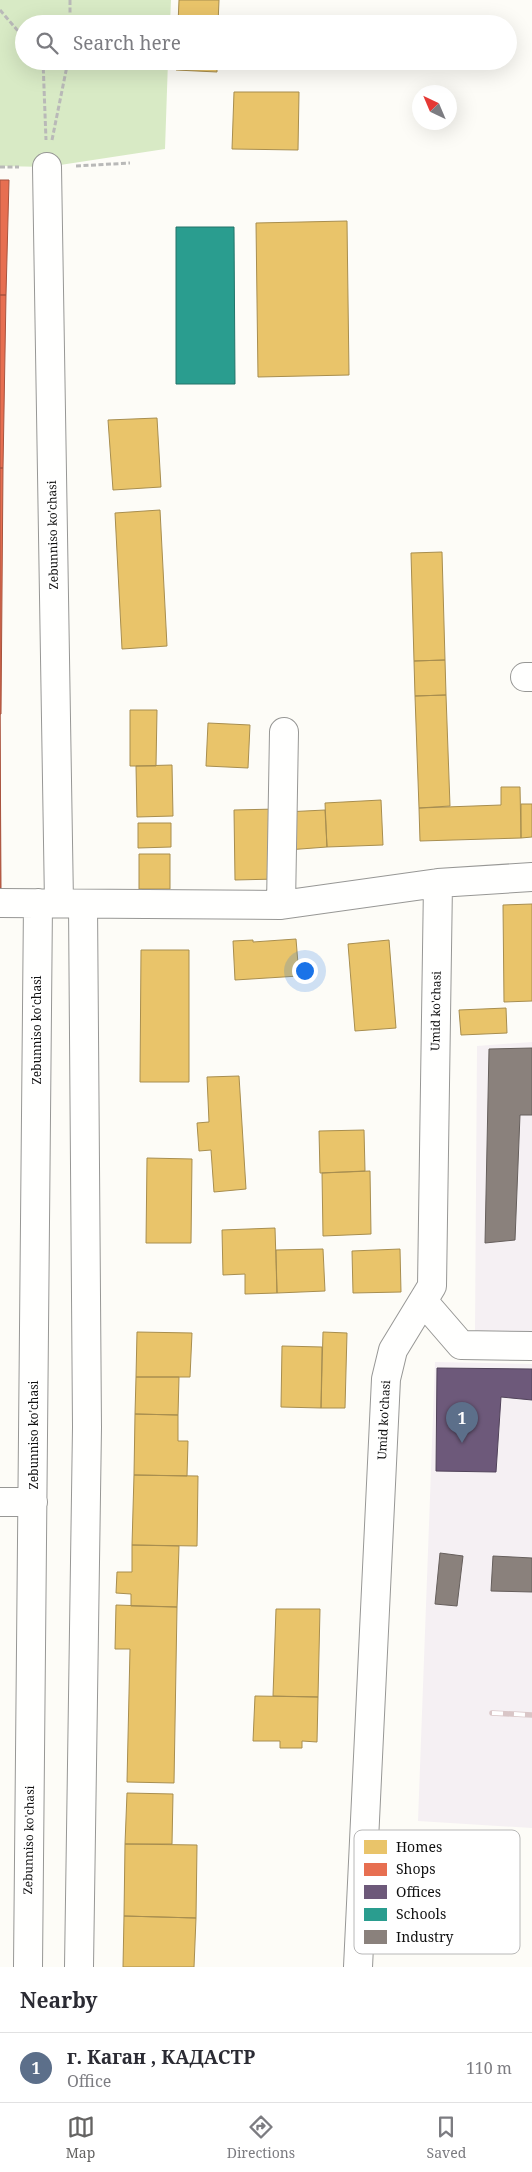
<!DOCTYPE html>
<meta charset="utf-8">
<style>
body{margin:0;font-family:"Noto Serif",serif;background:#f7f7f7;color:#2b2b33}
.compass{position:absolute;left:412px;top:85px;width:45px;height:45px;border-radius:50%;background:#fff;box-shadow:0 5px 20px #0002;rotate:316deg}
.you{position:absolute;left:304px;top:970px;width:18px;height:18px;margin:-12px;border:4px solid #fff;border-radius:50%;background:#1a73e8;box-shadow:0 0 0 8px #1a73e833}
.badge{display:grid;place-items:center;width:32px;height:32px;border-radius:50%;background:#646362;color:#fff;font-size:16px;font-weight:700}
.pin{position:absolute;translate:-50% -41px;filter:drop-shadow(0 1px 2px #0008)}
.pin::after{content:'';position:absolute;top:26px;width:18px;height:15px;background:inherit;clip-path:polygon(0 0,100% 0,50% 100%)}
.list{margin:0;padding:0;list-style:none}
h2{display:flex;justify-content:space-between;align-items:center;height:65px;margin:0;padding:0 20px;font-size:21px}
h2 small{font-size:16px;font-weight:400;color:#7c7c81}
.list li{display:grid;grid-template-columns:32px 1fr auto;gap:15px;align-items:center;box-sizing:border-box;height:70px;padding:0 20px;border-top:1px solid #e1e1e2}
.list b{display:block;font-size:19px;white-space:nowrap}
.list p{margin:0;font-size:16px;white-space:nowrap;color:#7c7c81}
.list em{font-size:16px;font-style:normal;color:#7c7c81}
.icon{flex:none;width:28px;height:28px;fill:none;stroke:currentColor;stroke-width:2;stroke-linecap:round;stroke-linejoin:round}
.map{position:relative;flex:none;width:532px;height:1967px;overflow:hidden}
.search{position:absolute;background:#fff;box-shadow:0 5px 20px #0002;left:15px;right:15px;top:15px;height:55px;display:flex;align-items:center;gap:12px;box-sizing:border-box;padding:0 18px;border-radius:28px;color:#7c7c81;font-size:19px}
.sheet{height:135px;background:#fff}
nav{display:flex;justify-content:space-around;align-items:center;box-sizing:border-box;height:70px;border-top:1px solid #e1e1e2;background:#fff;font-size:14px;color:#7c7c81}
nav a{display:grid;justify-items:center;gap:2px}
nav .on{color:#646362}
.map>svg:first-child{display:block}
.industrial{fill:#f5f0f3}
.forest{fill:#d8eac5}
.homes{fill:#e9c46a;stroke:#a88e4f}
.shops{fill:#e76f51;stroke:#a7533e}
.offices{fill:#6d597a;stroke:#51435a}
.schools{fill:#2a9d8f;stroke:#227369}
.industry{fill:#8a817c;stroke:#665f5c}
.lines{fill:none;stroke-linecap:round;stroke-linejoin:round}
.minor-casing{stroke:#979795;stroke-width:30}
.path{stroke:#b9b9b8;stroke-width:3;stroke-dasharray:5 2.5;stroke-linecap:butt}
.minor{stroke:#fffffe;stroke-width:28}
.rail-casing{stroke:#d9c6c7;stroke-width:5.5}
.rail{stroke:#fff;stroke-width:4;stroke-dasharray:11;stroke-linecap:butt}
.labels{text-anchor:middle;stroke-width:5;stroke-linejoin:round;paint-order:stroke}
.street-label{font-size:12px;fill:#111;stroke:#fff}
.key{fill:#fff;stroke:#b8b8b8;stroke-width:1}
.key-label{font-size:14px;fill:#111}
</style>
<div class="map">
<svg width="532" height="1967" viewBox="0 0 532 1967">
<rect width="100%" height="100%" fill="#fdfcf7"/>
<path class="industrial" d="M532,1042v290l-57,-1 2,-285z
M435,1362l97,2v464l-114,-7z"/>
<path class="forest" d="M0,0h171l-1,24h-146v37h144l-3,88 -118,18 -47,-1z"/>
<path class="homes" d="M179,0h40l-1,24h-40z
M176,61h41v11l-41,-2z
M234,92h65l-1,58 -66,-1z
M347,221l2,154 -91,2 -2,-154z
M157,418l4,69 -48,3 -5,-70z
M160,510l7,136 -45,3 -7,-136z
M442,552l3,108 -31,1 -3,-108z
M445,660l1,35 -31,1 -1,-35z
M446,695l4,111 -31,2 -4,-112z
M130,710h27l-1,56h-26z
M208,723l42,2 -2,43 -42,-2z
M172,765l1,51 -36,1 -1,-51z
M501,787h19l1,51 -101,3 -1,-33 82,-3z
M381,800l2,45 -56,2 -2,-44z
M521,804h11v33l-11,1z
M277,809v70l-42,1 -1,-70z
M325,810l2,37 -40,3 -2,-38z
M138,823h33v24l-33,1z
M139,854h31v35h-31z
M532,904v97l-28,1 -1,-97z
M296,939l3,37 -64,4 -2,-39 20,-1v2z
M389,940l7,88 -41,3 -7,-87z
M141,950h48v132h-49z
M506,1008l1,25 -46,2 -2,-25z
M239,1076l7,113 -32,3 -3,-42 -12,1 -2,-28 12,-1 -2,-45z
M364,1130l1,41 -45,2 -1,-42z
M147,1158l45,1 -1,84h-45z
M370,1171l1,63 -48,2 -1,-63z
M275,1228l2,65 -32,1v-20l-22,1 -1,-45z
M323,1249l2,42 -48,2 -1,-43z
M400,1249l1,43 -48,1 -1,-42z
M137,1332l55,1 -2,44h-54z
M323,1332l24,1 -2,75h-24z
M282,1346l40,1 -1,61 -40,-1z
M136,1377h43l-1,38 -43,-1z
M135,1414l43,1v26h10l-1,35 -53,-1z
M134,1475l64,1 -1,70 -65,-1z
M132,1545l47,1 -2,61 -46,-1v-12l-15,-1 1,-21h15z
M116,1605l61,2 -3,176 -47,-1 3,-133h-15z
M276,1609h44l-2,88 -45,-1z
M255,1696l63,1 -1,45 -15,-1v7h-22v-7h-27z
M127,1793l46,1 -1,50h-47z
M125,1844l72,1 -1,73 -72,-2z
M124,1916l72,2 -2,49h-71z"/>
<path class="shops" d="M0,180h9l-3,115h-6z
M0,295h6l-3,173h-3z
M0,468h3l-2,246h-1z
M0,714l1,174h-1z"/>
<path class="offices" d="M437,1368l95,1v31l-31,-3 -5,75 -60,-1z"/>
<path class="schools" d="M176,227h58l1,157h-59z"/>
<path class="industry" d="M532,1048v67h-12l-5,125 -30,3 4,-194z
M440,1553l23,3 -6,50 -22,-2z
M493,1556l39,2v34l-41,-1z"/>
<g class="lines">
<defs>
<path id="minor" d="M47,167l12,736
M525,677h7
M0,903l281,2 157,-22 94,-6
M281,905l3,-173
M423,1301l38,44 71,1
M0,1502h33
M28,1967l10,-1064
M79,1967l8,-540 -4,-523
M358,1967l28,-588 7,-29 39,-64 6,-403"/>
</defs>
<use href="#minor" class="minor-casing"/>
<path class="path" d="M70,0v24
M0,10l24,28
M43,61l3,79
M52,140l16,-79
M76,166l54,-3
M0,167h19"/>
<use href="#minor" class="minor"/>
<defs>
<path id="rail" d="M492,1713l40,2"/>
</defs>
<use href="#rail" class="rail-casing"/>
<use href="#rail" class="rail"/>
</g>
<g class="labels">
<g class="street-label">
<text transform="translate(53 535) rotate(-91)" y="4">Zebunniso ko'chasi</text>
<text transform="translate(436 1011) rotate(-89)" y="4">Umid ko'chasi</text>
<text transform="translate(37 1030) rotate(-90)" y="4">Zebunniso ko'chasi</text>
<text transform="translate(384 1420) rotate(-87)" y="4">Umid ko'chasi</text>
<text transform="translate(34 1435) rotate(-90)" y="4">Zebunniso ko'chasi</text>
<text transform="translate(29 1840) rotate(-89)" y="4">Zebunniso ko'chasi</text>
</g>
</g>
<rect x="354" y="1830" width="166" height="124" rx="8" class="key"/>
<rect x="364" y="1840" width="23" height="14" fill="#e9c46a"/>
<rect x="364" y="1863" width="23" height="13" fill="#e76f51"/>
<rect x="364" y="1885" width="23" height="14" fill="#6d597a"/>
<rect x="364" y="1908" width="23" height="13" fill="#2a9d8f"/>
<rect x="364" y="1930" width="23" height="14" fill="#8a817c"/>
<g class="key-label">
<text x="396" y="1852">Homes</text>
<text x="396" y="1874">Shops</text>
<text x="396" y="1897">Offices</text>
<text x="396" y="1919">Schools</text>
<text x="396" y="1942">Industry</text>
</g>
</svg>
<svg class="compass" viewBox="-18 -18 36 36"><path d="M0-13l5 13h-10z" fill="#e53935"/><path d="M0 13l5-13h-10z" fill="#7c7c81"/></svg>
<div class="you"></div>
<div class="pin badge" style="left:462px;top:1443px;background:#5c6f8a">1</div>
<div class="search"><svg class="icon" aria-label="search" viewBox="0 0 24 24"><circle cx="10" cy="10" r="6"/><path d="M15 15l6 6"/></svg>Search here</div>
</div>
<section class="sheet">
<h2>Nearby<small></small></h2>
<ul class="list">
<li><span class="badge" style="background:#5c6f8a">1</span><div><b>г. Каган , КАДАСТР</b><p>Office</p></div><em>110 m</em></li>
</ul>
</section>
<nav>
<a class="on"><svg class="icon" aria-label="map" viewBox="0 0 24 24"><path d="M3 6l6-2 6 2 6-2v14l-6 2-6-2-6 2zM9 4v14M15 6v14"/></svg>Map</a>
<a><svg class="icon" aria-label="directions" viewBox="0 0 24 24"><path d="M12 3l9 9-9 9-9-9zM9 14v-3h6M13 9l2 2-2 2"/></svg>Directions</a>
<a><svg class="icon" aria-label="saved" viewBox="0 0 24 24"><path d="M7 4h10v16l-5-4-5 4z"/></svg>Saved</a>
</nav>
